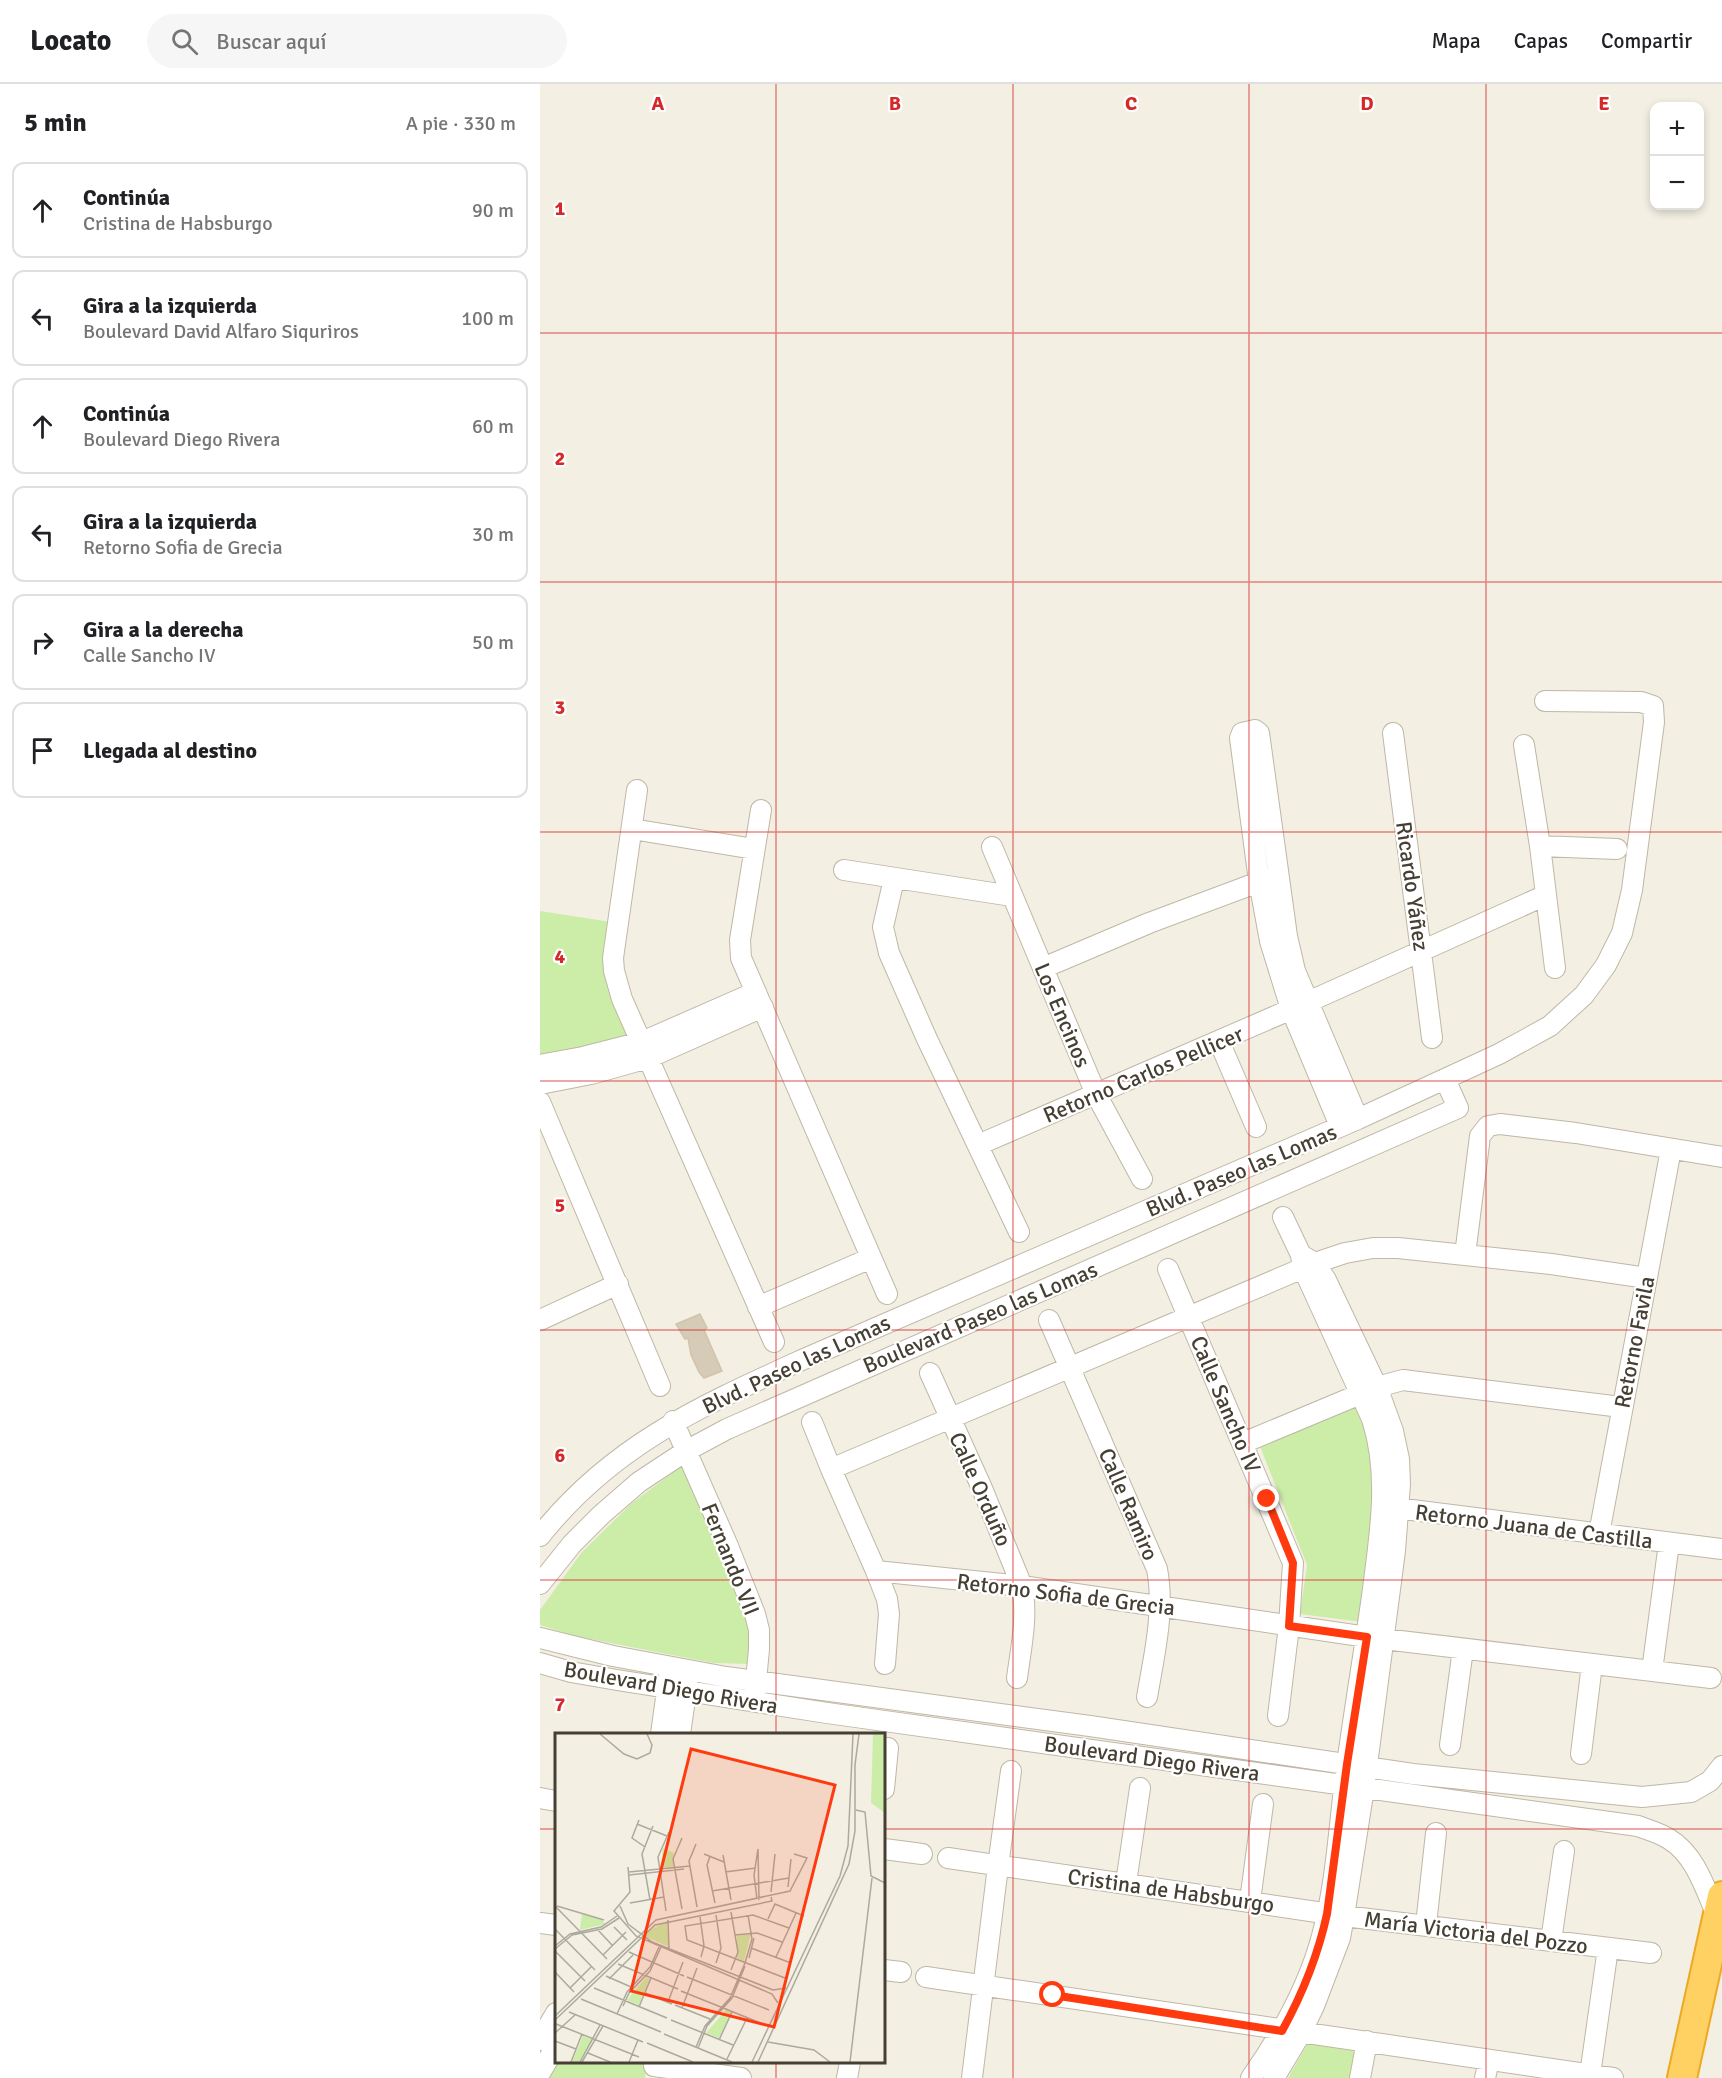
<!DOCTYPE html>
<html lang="es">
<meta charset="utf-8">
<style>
body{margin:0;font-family:Signika,sans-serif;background:#f6f6f6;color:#202124}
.controls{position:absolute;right:18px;top:18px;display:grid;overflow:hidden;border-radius:12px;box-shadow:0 3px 9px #0003}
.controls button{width:54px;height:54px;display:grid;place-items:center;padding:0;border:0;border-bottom:2px solid #e0e0e0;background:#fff;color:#202124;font:30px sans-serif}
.stop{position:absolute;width:18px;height:18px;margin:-14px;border:4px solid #ff3a0e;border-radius:50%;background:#fff}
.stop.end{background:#ff3a0e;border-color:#fff;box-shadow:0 2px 6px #0008}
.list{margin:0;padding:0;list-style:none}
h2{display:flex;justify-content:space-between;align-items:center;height:78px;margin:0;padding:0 24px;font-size:26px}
h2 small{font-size:20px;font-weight:400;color:#757577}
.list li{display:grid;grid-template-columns:39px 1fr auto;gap:18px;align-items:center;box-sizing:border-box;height:96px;margin:0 12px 12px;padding:0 12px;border:2px solid #e0e0e0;border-radius:12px}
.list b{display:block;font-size:22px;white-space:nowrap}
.list p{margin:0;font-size:20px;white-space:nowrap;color:#757577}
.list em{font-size:20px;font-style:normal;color:#757577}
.icon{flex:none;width:33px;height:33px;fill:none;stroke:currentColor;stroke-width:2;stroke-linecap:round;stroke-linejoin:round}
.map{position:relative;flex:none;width:1182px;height:1994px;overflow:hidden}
header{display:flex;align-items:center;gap:36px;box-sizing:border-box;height:84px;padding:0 30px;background:#fff;border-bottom:2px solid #e0e0e0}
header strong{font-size:28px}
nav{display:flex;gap:33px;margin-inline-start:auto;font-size:21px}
.search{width:420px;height:54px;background:#f6f6f6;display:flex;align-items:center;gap:15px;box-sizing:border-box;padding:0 21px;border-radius:33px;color:#757577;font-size:22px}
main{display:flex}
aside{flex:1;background:#fff}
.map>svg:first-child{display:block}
.green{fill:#cbeda7}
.building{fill:#d6cbb7;stroke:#d2c3aa;stroke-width:1.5}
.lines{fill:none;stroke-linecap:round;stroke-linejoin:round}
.minor-casing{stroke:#c0b7a5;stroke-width:22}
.highway-casing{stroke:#eda923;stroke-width:32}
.minor{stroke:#fff;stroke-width:20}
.highway{stroke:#ffd062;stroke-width:28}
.route{stroke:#ff3a0e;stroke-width:8}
.grid{fill:none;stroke:#d62828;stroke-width:1.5;stroke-opacity:0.55}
.labels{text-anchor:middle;stroke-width:4.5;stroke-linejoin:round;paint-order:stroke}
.street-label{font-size:22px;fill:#463f33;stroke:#fff}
.inset-road{fill:none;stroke:#aea99d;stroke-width:1.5}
.view{fill:#ff3a0e;fill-opacity:0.15;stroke:#ff3a0e;stroke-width:3}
.inset-edge{fill:none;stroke:#463f33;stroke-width:3}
.grid-label{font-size:20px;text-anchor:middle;font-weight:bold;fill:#d62828;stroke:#fff;stroke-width:4.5;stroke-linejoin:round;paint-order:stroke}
</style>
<header>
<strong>Locato</strong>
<div class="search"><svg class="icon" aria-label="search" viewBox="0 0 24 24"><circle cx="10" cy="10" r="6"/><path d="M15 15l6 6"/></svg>Buscar aquí</div>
<nav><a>Mapa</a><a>Capas</a><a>Compartir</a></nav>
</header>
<main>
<aside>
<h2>5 min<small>A pie · 330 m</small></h2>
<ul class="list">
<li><svg class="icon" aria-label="ahead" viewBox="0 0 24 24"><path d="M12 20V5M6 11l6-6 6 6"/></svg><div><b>Continúa</b><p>Cristina de Habsburgo</p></div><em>90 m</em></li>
<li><svg class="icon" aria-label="left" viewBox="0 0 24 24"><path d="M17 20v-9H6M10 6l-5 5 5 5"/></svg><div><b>Gira a la izquierda</b><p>Boulevard David Alfaro Siquriros</p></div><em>100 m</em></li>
<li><svg class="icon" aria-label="ahead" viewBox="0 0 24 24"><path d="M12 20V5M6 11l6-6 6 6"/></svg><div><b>Continúa</b><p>Boulevard Diego Rivera</p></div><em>60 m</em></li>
<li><svg class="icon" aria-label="left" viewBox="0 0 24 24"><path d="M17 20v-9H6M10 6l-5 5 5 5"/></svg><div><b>Gira a la izquierda</b><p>Retorno Sofia de Grecia</p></div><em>30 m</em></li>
<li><svg class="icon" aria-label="right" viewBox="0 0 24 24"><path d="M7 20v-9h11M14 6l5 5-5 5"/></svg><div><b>Gira a la derecha</b><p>Calle Sancho IV</p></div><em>50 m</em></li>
<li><svg class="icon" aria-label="arrive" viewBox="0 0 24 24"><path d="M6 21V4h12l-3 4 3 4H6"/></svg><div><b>Llegada al destino</b></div></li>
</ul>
</aside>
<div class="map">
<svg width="1182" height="1994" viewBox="0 0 1182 1994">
<rect width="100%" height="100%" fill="#f3efe3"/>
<path class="green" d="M0,827l71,11 17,114 -36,10 -52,11z
M822,1316l17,61 -17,161 -62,-8 7,-49 -48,-121z
M147,1378l66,163 -4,39 -36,-1 -138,-27 -35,-11v-15l42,-58 50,-49z
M771,1954l52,8 -7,32h-68z
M16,1978h91l-2,16h-97z"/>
<path class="building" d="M160,1230l7,14 -3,2 18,41 -18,7 -5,-6 -8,-17 -3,-17 -3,1 -9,-15z"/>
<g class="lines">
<defs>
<path id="minor" d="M853,649l39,305
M984,661l16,101 15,122
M97,706l-24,168 1,13 8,28 152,343
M221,726l-21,130 1,18 146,336
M92,745l122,20
M1000,762l77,3
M452,763l104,247 46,85
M304,786l168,26
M354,795l-11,48 6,26 38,86 92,193
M503,884l106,-45 123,-46
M679,957l37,86
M0,981l43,-8 59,-15 114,-50
M0,1000l51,-10 57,-16 115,-51
M0,1018l120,284
M800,1042l-49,-117 -21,-68 -11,-60 -19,-143 2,-5 13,-3 4,3 28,203 8,35 63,148
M438,1061l330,-143 238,-107
M925,1171l15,-119 8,-10 12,-2 76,9 146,24
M628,1185l125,294 -4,63 -11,90
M1107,1194l-96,-14 -153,-16h-25l-28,5 -30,10 -484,206 45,102 146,15 345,51 344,41
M218,1223l113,-49
M0,1236l78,-36
M509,1236l108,249c8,42 -3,87 -10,128
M390,1289l51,113 41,100c6,30 -1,62 -5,92
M133,1337l55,125 27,68 4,16v19l-4,43
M272,1338l19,47
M703,1359l134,-56 26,-7 218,27
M848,1423l334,42
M1059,1450l72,-385
M0,1452c72,-91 161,-130 264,-177l554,-240 141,-65 51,-28 34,-31 22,-30 16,-32 10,-43 22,-168 -1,-16 -12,-4 -96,-1
M336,1487l11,28 2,15 -4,50
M0,1500l32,-40 29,-29 38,-33 47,-31 41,-22 731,-321 -13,-29
M0,1554l73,18 113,21 364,49 323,48 229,23 49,-5 19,-11 12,-15
M0,1579l31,9 46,8 210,33 811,113c10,4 22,7 31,13 27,16 37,52 49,79
M1112,1587l17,-128
M121,1650l8,-58
M140,1650l8,-56
M910,1661l13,-96
M1041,1670l11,-90
M344,1705l4,-41
M0,1714l16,3
M344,1765l38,5
M408,1774l396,58 307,37
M586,1799l14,-95
M710,1817l13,-97
M0,1839l16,2
M886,1841l10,-92
M1011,1857l13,-90
M344,1886l17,2
M386,1893l687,101
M0,1956l16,-27
M114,1982l87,12
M0,1989l16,-27
M1050,1991l18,-127
M307,1994l3,-16
M432,1994l26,-212 13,-95
M711,1994c31,-44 57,-90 71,-142 15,-55 17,-114 25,-171 8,-61 19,-122 27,-184 7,-54 15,-109 -2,-162l-69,-151 -2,-13
M734,1994l27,-45 13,-27 26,-68 4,-22 20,-128 31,-237 5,-67 -1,-25 -6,-28 -16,-44 -51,-107 -11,-17 -14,-8 -18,-38
M820,1994l7,-37
M945,1994l4,-18"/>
<path id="highway" d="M1142,1994l40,-182"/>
</defs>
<use href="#minor" class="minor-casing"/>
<use href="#highway" class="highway-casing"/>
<use href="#minor" class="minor"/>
<use href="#highway" class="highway"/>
</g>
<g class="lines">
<path class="route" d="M513,1911l229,36c21,-38 36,-76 45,-117l20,-150 20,-127 -78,-11 4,-63 -26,-64"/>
</g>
<path class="grid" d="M236,0v1650M473,0v1994M709,0v1994M946,0v1994M0,249h1182M0,498h1182M0,748h1182M0,997h1182M0,1246h1182M0,1496h1182M0,1745h16M344,1745h838M236,1978v16"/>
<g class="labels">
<g class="street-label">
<text transform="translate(873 802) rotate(82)" y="8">Ricardo Yáñez</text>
<text transform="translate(523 931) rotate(67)" y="8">Los Encinos</text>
<text transform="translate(603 990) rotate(-23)" y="8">Retorno Carlos Pellicer</text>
<text transform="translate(701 1086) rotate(-23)" y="8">Blvd. Paseo las Lomas</text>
<text transform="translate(440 1233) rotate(-23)" y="8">Boulevard Paseo las Lomas</text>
<text transform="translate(1094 1258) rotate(-79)" y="8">Retorno Favila</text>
<text transform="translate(256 1280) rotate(-25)" y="8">Blvd. Paseo las Lomas</text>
<text transform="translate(686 1320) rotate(67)" y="8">Calle Sancho IV</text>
<text transform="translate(441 1405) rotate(66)" y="8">Calle Orduño</text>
<text transform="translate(589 1420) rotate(67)" y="8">Calle Ramiro</text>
<text transform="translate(994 1442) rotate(7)" y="8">Retorno Juana de Castilla</text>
<text transform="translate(191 1475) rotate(68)" y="8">Fernando VII</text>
<text transform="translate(526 1510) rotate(7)" y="8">Retorno Sofia de Grecia</text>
<text transform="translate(131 1603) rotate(10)" y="8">Boulevard Diego Rivera</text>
<text transform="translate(612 1674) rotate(8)" y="8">Boulevard Diego Rivera</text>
<text transform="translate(631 1806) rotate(8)" y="8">Cristina de Habsburgo</text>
<text transform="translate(936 1848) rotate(7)" y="8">María Victoria del Pozzo</text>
</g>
</g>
<g transform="translate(15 1649)">
<rect width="330" height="330" fill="#f3efe3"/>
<path d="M318,1h12v79l-14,-10zM108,115l11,5 -1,14h-12zM27,181l20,6 3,4 -25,6zM112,188l2,26 -25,-11 8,-7zM196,201l-7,27 -7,-3v-22zM91,244l4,2 -11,26 -12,-5zM171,277l6,2 -13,26 -13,-5zM28,303l10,4 -14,22h-7z" fill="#cbeda7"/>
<path class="inset-road" d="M45,1l24,20 13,5 13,-6 2,-8 -5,-11M301,77l9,2 6,64 14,7M84,87l-7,18 13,9M82,91l30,12M141,111l-7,17 8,46M203,116l1,51M149,121l20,8M168,122l8,45M155,123l-3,9 8,38M73,134l2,25 -16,19 22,25 136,58 6,9M74,139l61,-6M170,139l31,-4M74,142l55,-6M233,154l3,-28M157,158l77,-13M216,159l4,-38M202,166l-3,-24 4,-26M95,167l-8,-46 11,-28M75,170l34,-6M0,173l52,53M2,173l47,14M65,173l8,18 24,18 121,48 13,-2M127,176l-9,-50 9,-21M111,178l-8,-54 11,-25M161,182l5,33 -5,15M145,184l4,29 -3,11M213,186l7,-15 29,12M113,187l1,29M59,194l13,13M0,196l40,41M42,196l15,16M180,202l22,-2 25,9M0,213l15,-12 31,-7 16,-11M196,215l40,15M0,216l17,-14 30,-6 17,-11M0,218l30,30M74,219l55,24M48,222l23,-23M221,224l20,-44M194,225l5,-20M63,231l60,25M176,237l7,-18 -7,-40M0,239l19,20M51,243l25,11M132,244l82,33M230,245l-98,-38 -2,-14 68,-11 36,13M54,246l24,-24M15,255l22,-22M39,255l73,30M126,258l82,33M90,260l27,11M26,266l80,33M113,269l15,-40M120,272l35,14M68,273l6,-13 21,-22 11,-24M84,274l12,-29M127,275l15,-40M14,279l74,30M62,281l10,-22 23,-25 9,-20M0,283l101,-96 134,-29 17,-33 -13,-4M0,287l100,-95 117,-24 -1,-4M116,287l62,25M1,291l83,33M0,300l20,-18M109,301l68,28M164,307l13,-28M0,308l21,8M213,309l46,8 16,12M92,310l46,19M141,314l9,-21 25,-28 15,-35 7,-24 -4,-24M143,315l9,-22 25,-28 13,-32M33,320l22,9M172,326l20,-41M16,329l11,-28M25,329l20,-37M27,329l21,-36M74,329l9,-22M197,329l88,-186 8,-30 5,-112M203,329l91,-198 6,-33v-66l4,-31M295,329l22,-184"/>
<path class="view" d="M136,16l144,36 -61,242 -143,-36z"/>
<rect width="330" height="330" class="inset-edge"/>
</g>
<g class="grid-label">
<text x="118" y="26">A</text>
<text x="355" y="26">B</text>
<text x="591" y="26">C</text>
<text x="827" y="26">D</text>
<text x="1064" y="26">E</text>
<text x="20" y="131">1</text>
<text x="20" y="381">2</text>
<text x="20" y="630">3</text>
<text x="20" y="879">4</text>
<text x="20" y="1128">5</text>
<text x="20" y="1378">6</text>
<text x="20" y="1627">7</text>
</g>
</svg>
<div class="controls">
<button>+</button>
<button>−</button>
</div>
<div class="stop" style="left:513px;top:1911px"></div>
<div class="stop end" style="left:727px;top:1415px"></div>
</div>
</main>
